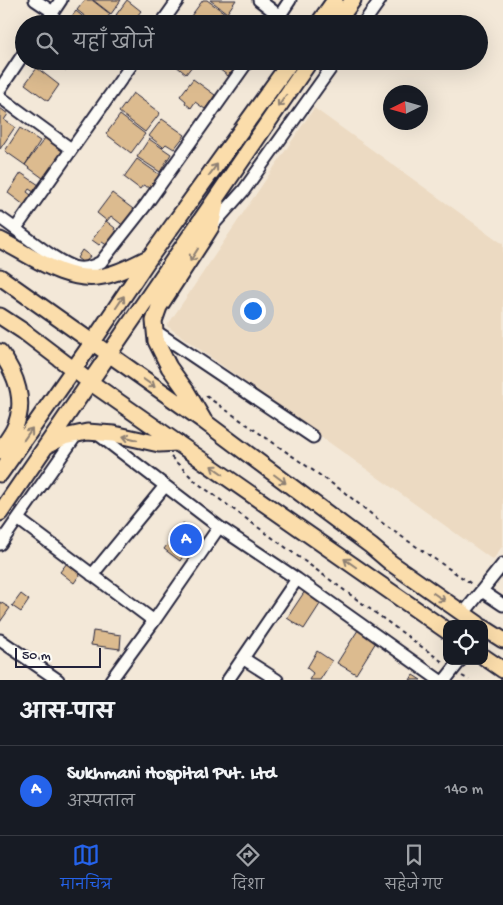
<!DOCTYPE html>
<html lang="hi">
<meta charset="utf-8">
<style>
body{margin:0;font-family:"Gochi Hand","Playpen Sans Deva",sans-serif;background:#242831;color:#f1f3f6}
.controls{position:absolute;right:15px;bottom:15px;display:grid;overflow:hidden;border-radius:10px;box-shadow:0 5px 20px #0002}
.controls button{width:45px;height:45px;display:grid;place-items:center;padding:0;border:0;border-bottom:1px solid #363941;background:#171b24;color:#f1f3f6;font:25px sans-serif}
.compass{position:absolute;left:383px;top:85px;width:45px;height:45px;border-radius:50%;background:#171b24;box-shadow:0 5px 20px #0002;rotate:265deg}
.scale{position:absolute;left:15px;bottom:12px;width:86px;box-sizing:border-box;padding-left:5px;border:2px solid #22223b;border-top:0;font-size:14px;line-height:18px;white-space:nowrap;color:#22223b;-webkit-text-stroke:4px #fdfcf7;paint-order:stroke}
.you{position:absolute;left:252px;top:310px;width:18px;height:18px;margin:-12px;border:4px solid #fff;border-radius:50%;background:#1a73e8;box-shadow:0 0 0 8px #1a73e833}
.badge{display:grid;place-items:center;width:32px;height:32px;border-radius:50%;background:#2563eb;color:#fff;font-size:16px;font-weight:700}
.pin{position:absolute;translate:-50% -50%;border:2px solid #fff;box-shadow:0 1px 5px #0006}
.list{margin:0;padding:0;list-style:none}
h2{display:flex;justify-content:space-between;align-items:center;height:65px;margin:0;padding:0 20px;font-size:21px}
h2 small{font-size:16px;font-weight:400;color:#9ea1a6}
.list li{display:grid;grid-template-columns:32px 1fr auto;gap:15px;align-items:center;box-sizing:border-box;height:90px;padding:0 20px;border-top:1px solid #363941}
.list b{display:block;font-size:19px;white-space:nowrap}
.list p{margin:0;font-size:16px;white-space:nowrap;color:#9ea1a6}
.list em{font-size:16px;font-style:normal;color:#9ea1a6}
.icon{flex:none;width:28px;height:28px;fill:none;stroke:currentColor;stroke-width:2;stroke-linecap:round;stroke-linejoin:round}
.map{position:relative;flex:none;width:503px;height:680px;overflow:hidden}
.search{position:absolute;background:#171b24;box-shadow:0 5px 20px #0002;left:15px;right:15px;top:15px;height:55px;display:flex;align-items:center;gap:12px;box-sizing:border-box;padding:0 18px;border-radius:28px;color:#9ea1a6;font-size:19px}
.sheet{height:155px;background:#171b24}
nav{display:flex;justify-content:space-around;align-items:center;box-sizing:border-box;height:70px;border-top:1px solid #363941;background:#171b24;font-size:14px;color:#9ea1a6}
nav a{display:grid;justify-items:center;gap:2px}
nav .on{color:#2563eb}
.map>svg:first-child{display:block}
.built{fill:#ecdac2}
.building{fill:#dcbb8f;stroke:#22223b}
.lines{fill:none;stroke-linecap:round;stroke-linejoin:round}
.minor-casing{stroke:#22223b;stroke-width:15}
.major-casing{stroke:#22223b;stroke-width:19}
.path{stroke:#22223b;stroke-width:2;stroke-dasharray:4 4;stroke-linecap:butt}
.minor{stroke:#fdfcf7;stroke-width:11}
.major{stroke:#fbddab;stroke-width:15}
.oneway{stroke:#8e8073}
</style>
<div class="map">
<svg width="503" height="680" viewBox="0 0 503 680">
<rect width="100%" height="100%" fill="#f3e8d8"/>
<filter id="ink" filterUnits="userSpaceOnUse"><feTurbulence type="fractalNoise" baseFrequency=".02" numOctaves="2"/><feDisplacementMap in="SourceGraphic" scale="10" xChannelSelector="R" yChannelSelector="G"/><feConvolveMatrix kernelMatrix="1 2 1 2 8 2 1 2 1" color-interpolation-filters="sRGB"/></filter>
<g filter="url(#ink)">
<path class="built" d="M314,108l189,136v301l-10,15 -326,-234z"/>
<path class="building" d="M85,0h7l18,14 -7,10h-8l-18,-14z
M93,0h28l-10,14z
M127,0l14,11 -10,13h-3l-12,-9z
M203,0h4l22,16 -6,8h-22l-10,-8z
M210,0h26l-9,13z
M76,11l16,13h-26z
M261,14l7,5 -3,5h-12z
M54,61h19l-7,10z
M170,61h26l-10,13z
M209,61h31l4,4 -9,12 -5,-4 -2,3z
M37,68l22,17 -11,16 -23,-17z
M193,79l22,16 -10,14 -10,-7 -4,6 -6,-5 1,-2 -6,-5z
M133,93l27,20 -15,19 -26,-20z
M0,108l8,6 -4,6 11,7 -15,22z
M120,115l25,19 -14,19 -25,-19z
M162,119l23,16 -11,14 -8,-5 -3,3 -14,-11z
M20,128l20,13 -15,24 -20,-14z
M45,138l22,16 -20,27 -22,-16z
M149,139l22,15 -11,18 -23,-15z
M137,159l23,16 -8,12h-5l-4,-2 -3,4 -16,-12z
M21,173l21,14 -5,7 -8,-5 -2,3 4,3 -7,10 -16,-12z
M112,193l25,19 -12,15 -14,-11 -4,5 -10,-8z
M106,221l9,7 -1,2 5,4 -11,12 -6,-4 -3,3 -7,-5z
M82,250l8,6 -5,8 -8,-6z
M183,523l19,14 -13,18 -4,-2 -5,8 -16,-12z
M67,563l14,10 -7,10 -14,-11z
M305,591l17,10 -18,28 -17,-11z
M21,594l8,6 -8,12 -9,-6z
M0,602l10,6 -10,14z
M358,630l18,12 -20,32 -19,-11z
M93,631l28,4 -1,14 -29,-4z
M317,651l15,10 -12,19h-11l4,-7 -6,-5z
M413,675l8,5h-11z"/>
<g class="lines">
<defs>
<path id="minor" d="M35,0l18,12
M259,0l31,24
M45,24l16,-24
M161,24l17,-24
M274,24l16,-24
M363,24l17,-24
M0,89l24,-36
M0,97l71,52
M0,218c19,12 59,48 78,50 8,1 16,-2 23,-6l44,-56 103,-145
M212,226l32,-36 92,-129
M16,228l118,-167
M154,330l159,107
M95,432l124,95 78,52 142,101
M18,519l136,102
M0,544l77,-110
M92,575l73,-89
M482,591l21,14
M463,614l40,-50
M0,640l58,40
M244,659l33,21
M111,680l43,-59 65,-94
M228,680l69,-101
M445,680l15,-19"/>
<path id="major" d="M318,24l17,-24
M336,24l17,-24
M0,240c32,16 66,44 104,36 16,-3 32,-12 46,-19
M0,277l205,145 166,124 20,17 87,61
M0,316l23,15 67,51 357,249
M0,352c16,22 27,50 14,77 -4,8 -10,15 -14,23
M203,419l-16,-27 -18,-25 -13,-26 -2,-20 5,-14 47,-72 5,-8 5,-24
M48,445l16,-8 23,-5 27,2 45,10 19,-1
M0,474l92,-131 58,-86 141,-196
M0,513l310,-452
M484,628l19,12
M484,657l19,13"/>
</defs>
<use href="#minor" class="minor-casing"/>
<use href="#major" class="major-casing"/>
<path class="path" d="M206,396l138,96 42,34 87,59
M171,457l25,25 248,181
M462,676l7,4"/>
<use href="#minor" class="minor"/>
<use href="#major" class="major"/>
</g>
<defs><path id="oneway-shaft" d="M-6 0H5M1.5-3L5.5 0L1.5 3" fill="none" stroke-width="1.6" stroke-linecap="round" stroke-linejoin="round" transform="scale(1.25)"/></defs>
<g class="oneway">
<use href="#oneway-shaft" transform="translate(282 101) rotate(125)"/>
<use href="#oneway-shaft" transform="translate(213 170) rotate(-54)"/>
<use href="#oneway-shaft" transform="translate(194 255) rotate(122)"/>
<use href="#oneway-shaft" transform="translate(120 302) rotate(-56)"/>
<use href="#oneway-shaft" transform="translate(149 383) rotate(35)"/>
<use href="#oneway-shaft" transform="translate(28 434) rotate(-55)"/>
<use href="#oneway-shaft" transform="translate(130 438) rotate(-166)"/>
<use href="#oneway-shaft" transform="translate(217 470) rotate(-145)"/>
<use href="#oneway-shaft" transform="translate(280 479) rotate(37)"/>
<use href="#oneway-shaft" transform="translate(350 563) rotate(-145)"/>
<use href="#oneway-shaft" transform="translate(439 597) rotate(35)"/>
</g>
</g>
</svg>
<div class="controls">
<button><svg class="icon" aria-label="locate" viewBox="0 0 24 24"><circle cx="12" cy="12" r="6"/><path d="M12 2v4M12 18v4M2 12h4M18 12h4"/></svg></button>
</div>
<svg class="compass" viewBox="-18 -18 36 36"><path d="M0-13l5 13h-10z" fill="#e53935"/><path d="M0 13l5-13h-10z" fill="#9ea1a6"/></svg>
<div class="scale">50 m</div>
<div class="you"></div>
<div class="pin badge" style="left:186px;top:540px">A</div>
<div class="search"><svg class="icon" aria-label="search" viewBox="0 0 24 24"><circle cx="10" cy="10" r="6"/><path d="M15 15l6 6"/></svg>यहाँ खोजें</div>
</div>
<section class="sheet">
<h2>आस-पास<small></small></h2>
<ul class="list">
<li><span class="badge">A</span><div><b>Sukhmani Hospital Pvt. Ltd</b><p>अस्पताल</p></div><em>140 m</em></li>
</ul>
</section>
<nav>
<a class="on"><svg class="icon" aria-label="map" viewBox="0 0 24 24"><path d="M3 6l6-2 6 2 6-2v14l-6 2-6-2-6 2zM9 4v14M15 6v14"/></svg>मानचित्र</a>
<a><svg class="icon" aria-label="directions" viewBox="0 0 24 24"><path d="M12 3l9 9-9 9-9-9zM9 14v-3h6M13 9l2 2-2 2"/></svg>दिशा</a>
<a><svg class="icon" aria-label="saved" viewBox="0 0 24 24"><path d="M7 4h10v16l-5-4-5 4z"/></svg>सहेजे गए</a>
</nav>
